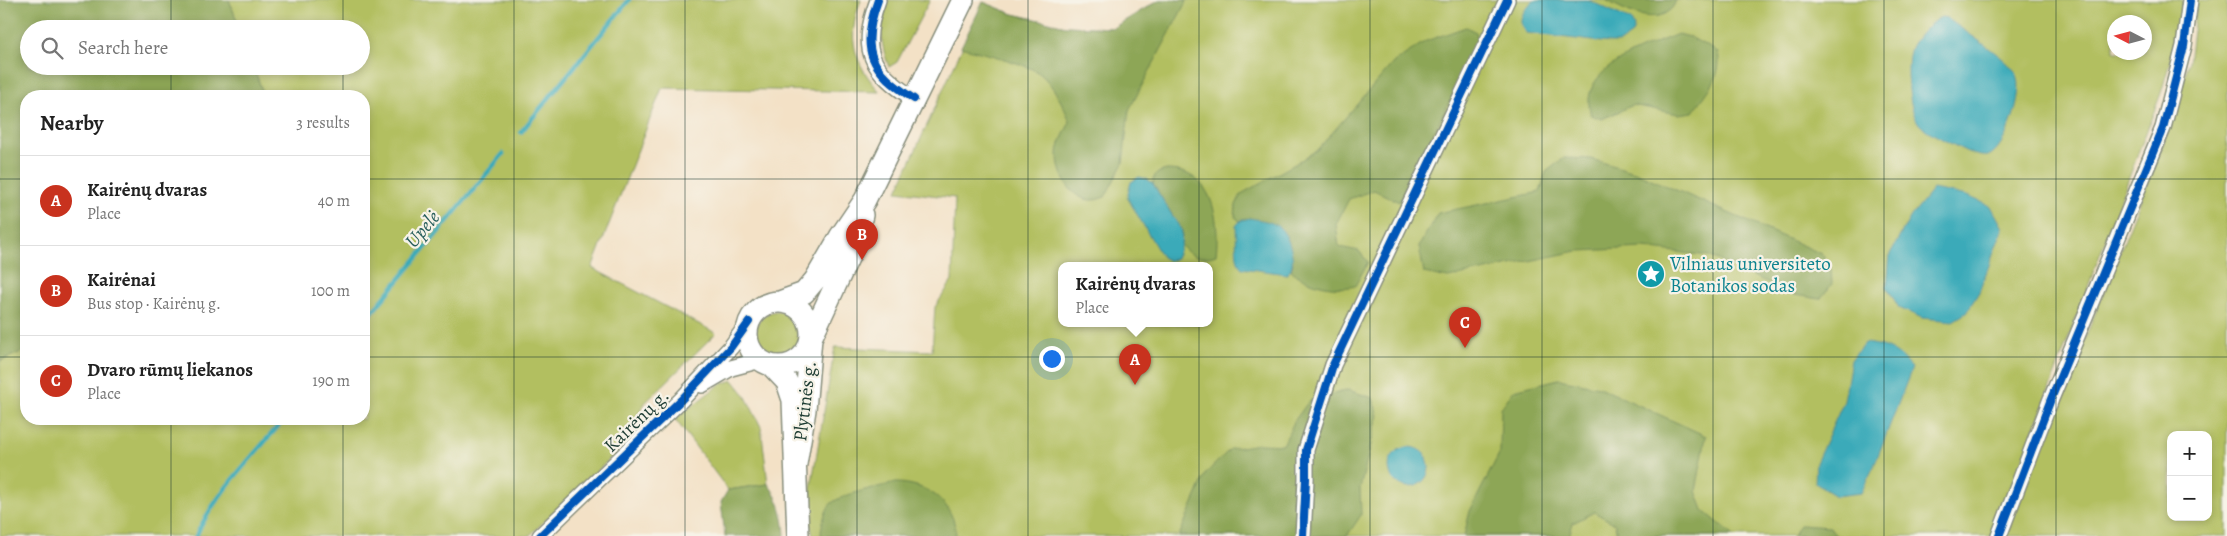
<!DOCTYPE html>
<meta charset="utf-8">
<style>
body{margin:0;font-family:Alegreya,serif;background:#f6f6f6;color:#222}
.controls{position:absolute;right:15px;bottom:15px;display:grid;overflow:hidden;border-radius:10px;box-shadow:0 2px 8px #0003}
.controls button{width:45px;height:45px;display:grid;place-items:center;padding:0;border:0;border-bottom:1px solid #e0e0e0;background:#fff;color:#222;font:25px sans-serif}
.compass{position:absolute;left:2107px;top:15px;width:45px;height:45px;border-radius:50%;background:#fff;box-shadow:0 2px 8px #0003;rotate:276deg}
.you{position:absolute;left:1051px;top:358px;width:18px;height:18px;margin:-12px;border:4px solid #fff;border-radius:50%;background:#1a73e8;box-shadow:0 0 0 8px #1a73e833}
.badge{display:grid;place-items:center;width:32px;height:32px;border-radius:50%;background:#c8321e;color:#fff;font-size:16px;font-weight:700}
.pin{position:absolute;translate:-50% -41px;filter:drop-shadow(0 1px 2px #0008)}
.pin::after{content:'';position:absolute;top:26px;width:18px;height:15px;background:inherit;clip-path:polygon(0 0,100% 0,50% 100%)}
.popup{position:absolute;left:1058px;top:262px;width:155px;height:65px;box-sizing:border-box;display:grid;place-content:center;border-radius:10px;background:#fff;filter:drop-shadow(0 1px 4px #0005);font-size:16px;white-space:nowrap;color:#767676}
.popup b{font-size:19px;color:#222}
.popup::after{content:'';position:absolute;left:50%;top:100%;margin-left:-10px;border:10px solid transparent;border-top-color:#fff}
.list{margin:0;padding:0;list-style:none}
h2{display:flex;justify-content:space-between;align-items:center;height:65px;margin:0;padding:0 20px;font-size:21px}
h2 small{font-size:16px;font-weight:400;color:#767676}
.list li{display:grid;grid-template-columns:32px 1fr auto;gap:15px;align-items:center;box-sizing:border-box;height:90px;padding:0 20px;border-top:1px solid #e0e0e0}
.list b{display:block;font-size:19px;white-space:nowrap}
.list p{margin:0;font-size:16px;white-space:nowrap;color:#767676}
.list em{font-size:16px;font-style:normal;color:#767676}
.icon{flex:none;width:28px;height:28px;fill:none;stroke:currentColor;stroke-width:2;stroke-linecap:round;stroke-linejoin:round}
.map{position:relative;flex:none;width:2227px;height:536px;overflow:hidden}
.search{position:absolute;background:#fff;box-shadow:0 2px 8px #0003;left:20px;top:20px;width:350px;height:55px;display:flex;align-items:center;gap:12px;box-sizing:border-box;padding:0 18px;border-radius:28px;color:#767676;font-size:19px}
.panel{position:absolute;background:#fff;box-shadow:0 2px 8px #0003;left:20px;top:90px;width:350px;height:335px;border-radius:20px}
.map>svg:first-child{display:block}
.green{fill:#b2bf61;stroke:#687e4a;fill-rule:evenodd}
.forest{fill:#8da657;stroke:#567246}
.water{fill:#3baab9;stroke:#2d7476}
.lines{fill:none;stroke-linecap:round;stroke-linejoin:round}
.stream{stroke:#3baab9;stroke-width:4.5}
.minor-casing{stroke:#898f7d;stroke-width:18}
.secondary-casing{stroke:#898f7d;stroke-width:24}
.minor{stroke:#fff;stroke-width:15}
.secondary{stroke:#fff;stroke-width:21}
.cycleway-casing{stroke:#f7f3e8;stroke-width:11}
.cycleway{stroke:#0057b8;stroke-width:8}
.grid{fill:none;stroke:#1f3d34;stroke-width:1;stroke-opacity:0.55}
.labels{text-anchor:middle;stroke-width:4.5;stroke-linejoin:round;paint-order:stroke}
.culture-label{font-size:19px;fill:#0d838f;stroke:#f7f3e8;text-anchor:start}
.street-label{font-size:19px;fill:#1f3d34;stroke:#f7f3e8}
.water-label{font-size:20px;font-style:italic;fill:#275e5c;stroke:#f7f3e8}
</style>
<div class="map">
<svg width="2227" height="536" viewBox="0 0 2227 536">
<rect width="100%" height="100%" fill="#f7f3e8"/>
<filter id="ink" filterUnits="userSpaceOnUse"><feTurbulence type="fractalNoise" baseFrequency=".02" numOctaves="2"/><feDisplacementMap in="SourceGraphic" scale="10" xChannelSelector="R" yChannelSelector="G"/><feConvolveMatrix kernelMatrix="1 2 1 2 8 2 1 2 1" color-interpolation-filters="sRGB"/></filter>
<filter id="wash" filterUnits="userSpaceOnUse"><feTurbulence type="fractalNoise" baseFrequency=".0096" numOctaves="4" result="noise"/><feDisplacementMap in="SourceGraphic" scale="20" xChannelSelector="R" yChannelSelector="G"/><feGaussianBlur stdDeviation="1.12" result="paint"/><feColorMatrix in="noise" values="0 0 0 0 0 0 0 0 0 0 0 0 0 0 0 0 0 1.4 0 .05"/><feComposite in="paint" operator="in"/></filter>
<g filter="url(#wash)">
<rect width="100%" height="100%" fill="#f3e1c6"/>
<path class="green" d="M229,0h632c-15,38 -7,63 19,92l-218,-4 -70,180 124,65 -71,70 -30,51 -86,82h-529v-175l26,-11v69h338v-323h-100l-11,-30h108v-37h-121z
M888,0h42l-33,62 -8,5c-10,-27 -9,-40 -1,-67z
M1159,0h1024l-3,27 -19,66 -167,443h-1181l-6,-25 28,-164 97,4 3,-44 17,-26 3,-83 -58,-7 86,-189 30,12 53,12 47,2zM2114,22h30v30h-30zM1061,266h148v58h-148z
M2197,0h30v536h-221l159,-397 24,-77zM2171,435h37v82h-37z
M755 334a23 23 0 1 1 46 0a23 23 0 1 1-46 0Z
M733,380l12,15 16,32 7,57 -40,6 -53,-71 44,-34z"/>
<path class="forest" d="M0,0h229l11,29h-211v37h224l11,30h-238v254l-26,11z
M1159,0h28l-58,110 -6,53 -18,34c-4,1 -8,3 -12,3 -24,1 -39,-32 -34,-53 2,-8 7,-17 11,-25 -5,-14 -18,-40 -31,-49 -17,-11 -57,-20 -78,-26l22,-45 30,12 53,12 47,2z
M1606,0h70c-1,3 -3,8 -6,10 -18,16 -48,-1 -64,-10z
M1466,27l10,5 2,8 -6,17 -73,145 -25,-12 -25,9 -13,25 3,23 20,4 9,11 -13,24c-19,5 -50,-2 -64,-16l2,-7 -44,-45 -9,3 -5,-4 1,-12 5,-11 54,-30 23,-15 76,-87 32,-21z
M1678,34l12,3 28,15c5,25 -11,40 -25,60l-15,2 -45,-9 -31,14 -11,-4c-15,-47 54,-67 87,-81z
M1564,158l27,1 44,13 187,82 9,15 1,15 -12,15 -25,-4 -86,-39 -65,-8 -67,3 -129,27 -24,-5 -5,-27 19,-33 102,-21 6,-20z
M1167,170c46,0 53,48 49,85 -14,5 -26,2 -35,-10l1,-14 -29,-47c0,-10 5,-12 14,-14z
M1559,379l40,8 107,49 -10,55 7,19 31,26h-117l-2,-12 -21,-12 -21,11 -4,13h-105l6,-25 30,-59 1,-44 13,-18z
M1348,390l25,8 5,18 -18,72 1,27 -14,21h-168l27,-63 24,-24 29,-5 24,1 12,-25 14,-19z
M895,483c32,0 60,19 61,53h-135c0,-10 3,-21 8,-30 8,-12 51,-19 66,-23z
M768,484c12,15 16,33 17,52h-60l-4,-34 7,-12z
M1800,525l30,2 6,9h-43z"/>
<path class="water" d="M1533,0h55l43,20 3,7 -2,7 -13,9h-9l-84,-10c-11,-13 -2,-22 7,-33z
M1942,17l5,1c15,12 64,42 70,57 8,16 -11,75 -29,81 -5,1 -13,-1 -18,-3 -11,-5 -43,-21 -50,-28 -12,-13 -15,-61 -9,-77 3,-9 22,-29 31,-31z
M1139,177l8,2 6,5 29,47 -1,14 -5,14 -7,2 -7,-4 -35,-60 4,-15z
M1933,189l34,7 24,10 12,22 -24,64 -13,21 -13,8 -31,-3 -23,-10 -12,-21 3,-33 21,-38z
M1249,218c11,2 26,3 33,12 8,10 16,35 5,44l-45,-6c-8,-6 -5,-30 -6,-42l4,-5z
M1864,343c23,2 33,8 48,25l-38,98 -13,27 -25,3 -21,-13 1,-20 28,-62 7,-41z
M1389 467a20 20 0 1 1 40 0a20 20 0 1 1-40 0Z"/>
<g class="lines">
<path class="stream" d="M521,132l108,-132
M364,322l139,-168
M196,536c20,-44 58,-80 88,-117"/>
</g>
</g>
<g filter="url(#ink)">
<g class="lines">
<defs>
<path id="minor" d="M878,0c-19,51 -7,71 36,99
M702,385l29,-17 30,-8
M540,536l141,-136 50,-53 18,-25
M1303,536l3,-57v-29l27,-85 174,-365
M1999,536l52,-137 112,-271 21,-82 6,-46"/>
<path id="secondary" d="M782,301l22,-8 11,-13 25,-43 25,-37 98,-200
M747 334a32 32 0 1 1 64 0a32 32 0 1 1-64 0Z
M771,365l16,17 6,18 5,136
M796,464l9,-54 6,-72 44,-95 7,-28"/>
</defs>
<use href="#minor" class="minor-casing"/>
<use href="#secondary" class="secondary-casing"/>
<use href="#minor" class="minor"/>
<use href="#secondary" class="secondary"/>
<defs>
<path id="cycleway" d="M878,0c-19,51 -7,71 36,99
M540,536l141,-136 50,-53 18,-25
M1303,536l3,-57v-29l27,-85 174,-365
M1999,536l52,-137 112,-271 21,-82 6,-46"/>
</defs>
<use href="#cycleway" class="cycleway-casing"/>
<use href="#cycleway" class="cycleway"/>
</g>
</g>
<path class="grid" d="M171,0v29M343,0v29M514,0v536M685,0v536M857,0v536M1028,0v536M1199,0v536M1370,0v536M1542,0v536M1713,0v536M1884,0v536M2056,0v536M171,66v30M343,66v30M0,179h26M364,179h1863M0,357h26M364,357h1863M171,419v117M343,419v117"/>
<defs>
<symbol id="sight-disc" viewBox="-11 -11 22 22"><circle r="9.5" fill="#0f9aa8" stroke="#f7f3e8"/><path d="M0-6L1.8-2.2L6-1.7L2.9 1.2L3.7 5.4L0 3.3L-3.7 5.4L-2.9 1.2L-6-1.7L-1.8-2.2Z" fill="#fff"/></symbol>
</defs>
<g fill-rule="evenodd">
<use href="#sight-disc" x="1635" y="258" width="32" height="32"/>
</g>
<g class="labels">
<g class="culture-label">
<text x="1670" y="270">Vilniaus universiteto<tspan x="1670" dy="22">Botanikos sodas</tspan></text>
</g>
<g class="street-label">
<text transform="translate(804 401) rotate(-83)" y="7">Plytinės g.</text>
<text transform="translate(636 420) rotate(-44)" y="7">Kairėnų g.</text>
</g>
<g class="water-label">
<text transform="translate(422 229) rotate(-50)" y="7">Upelė</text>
</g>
</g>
</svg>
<div class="controls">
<button>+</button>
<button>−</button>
</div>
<svg class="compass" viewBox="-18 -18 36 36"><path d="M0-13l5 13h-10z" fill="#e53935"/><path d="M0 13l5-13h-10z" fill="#767676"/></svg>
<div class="you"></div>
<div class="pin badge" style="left:1135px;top:385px">A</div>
<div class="popup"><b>Kairėnų dvaras</b>Place</div>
<div class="pin badge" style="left:862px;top:260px">B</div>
<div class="pin badge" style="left:1465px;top:348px">C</div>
<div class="search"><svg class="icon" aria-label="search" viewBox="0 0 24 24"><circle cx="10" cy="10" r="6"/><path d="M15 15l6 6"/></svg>Search here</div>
<section class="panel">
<h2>Nearby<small>3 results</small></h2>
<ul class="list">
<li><span class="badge">A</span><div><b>Kairėnų dvaras</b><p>Place</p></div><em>40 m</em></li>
<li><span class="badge">B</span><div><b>Kairėnai</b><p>Bus stop · Kairėnų g.</p></div><em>100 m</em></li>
<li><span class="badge">C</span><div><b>Dvaro rūmų liekanos</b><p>Place</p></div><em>190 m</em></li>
</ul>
</section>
</div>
